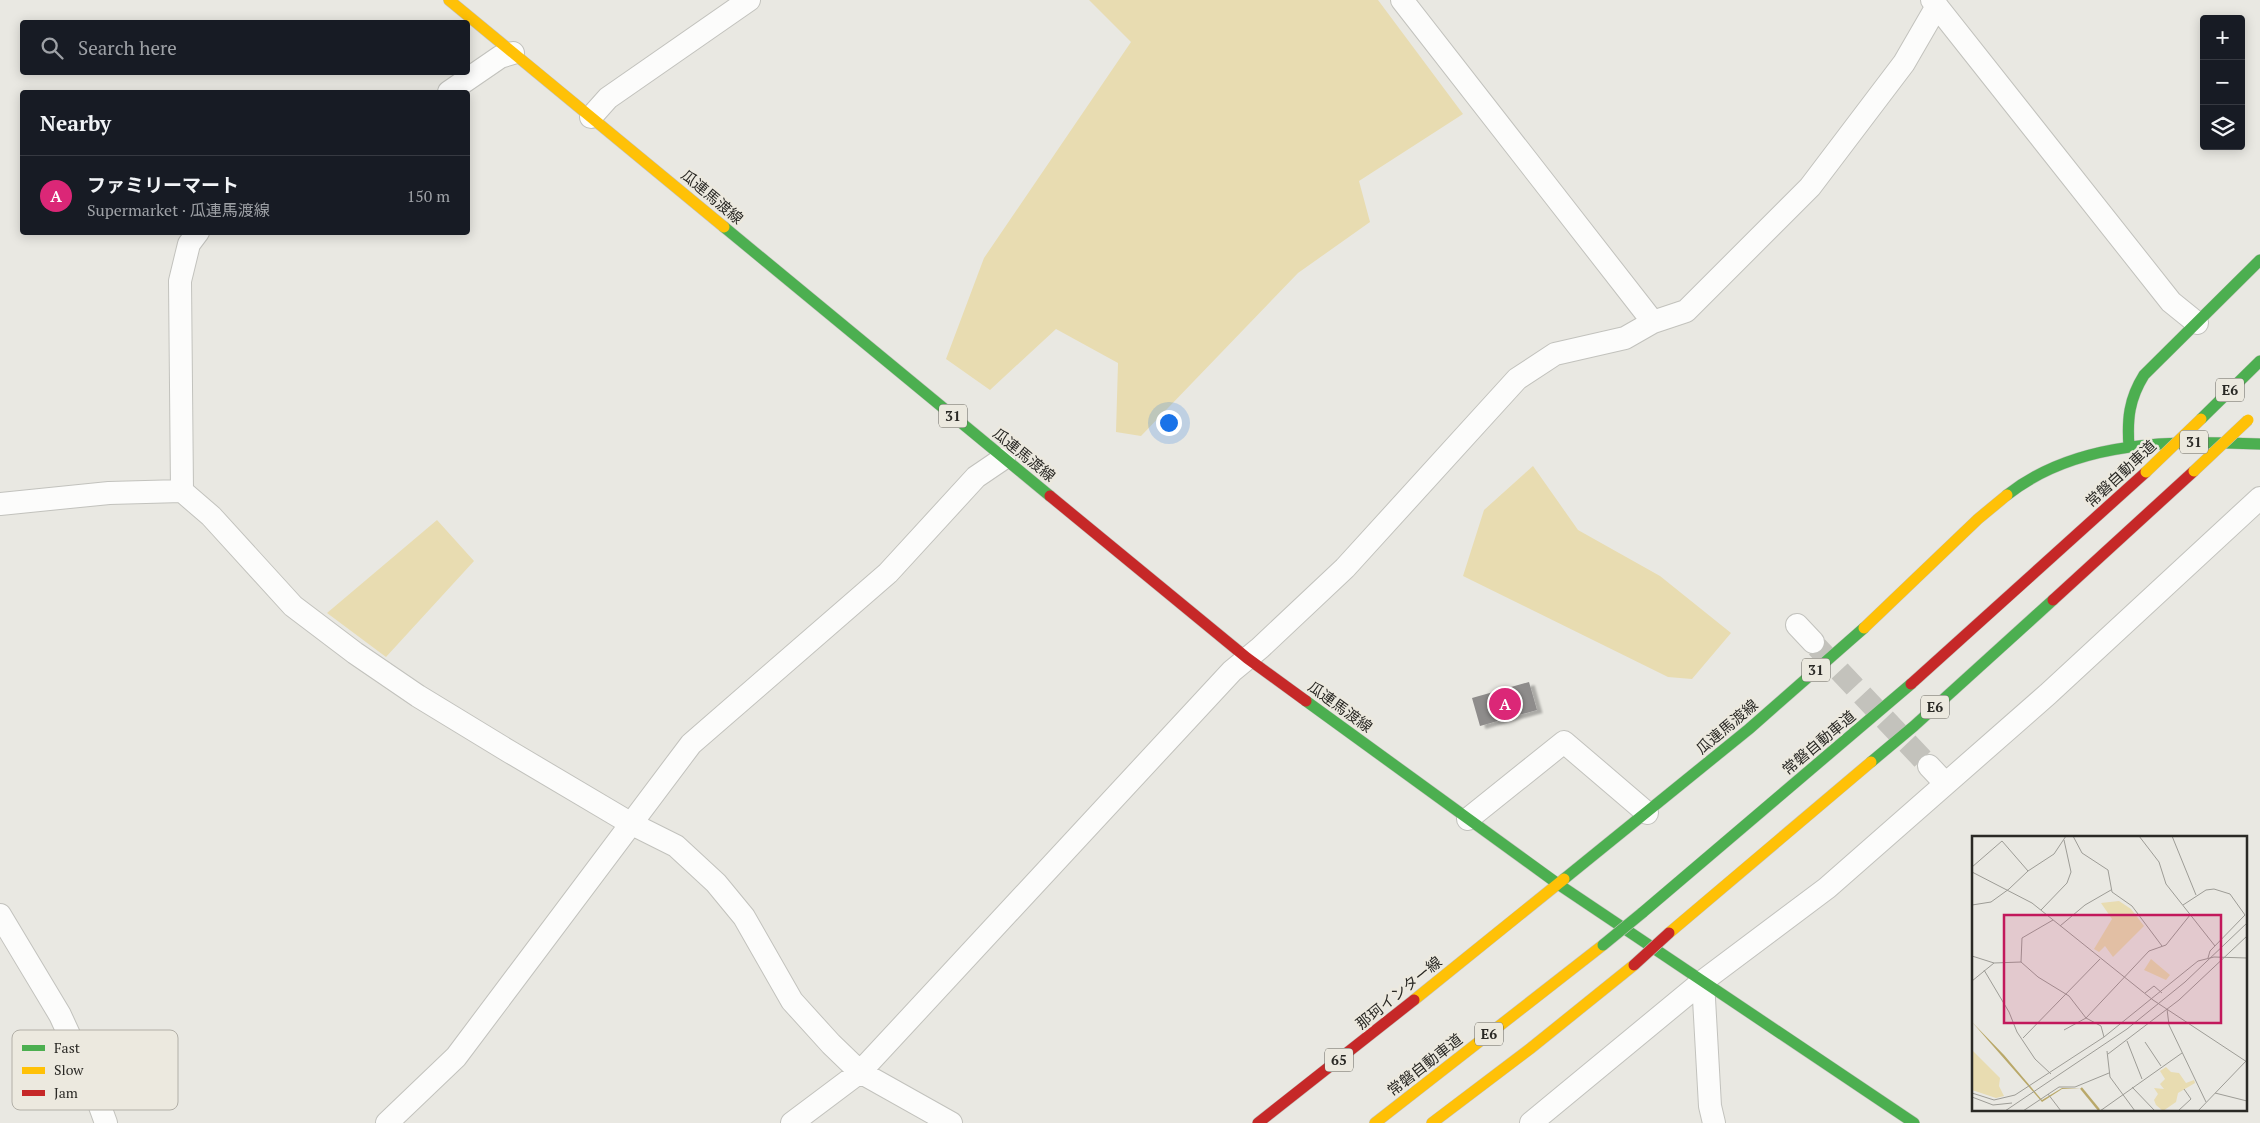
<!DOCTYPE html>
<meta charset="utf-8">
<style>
body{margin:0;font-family:"PT Serif","Noto Sans JP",serif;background:#20242c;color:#f1f3f6}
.controls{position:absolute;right:15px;top:15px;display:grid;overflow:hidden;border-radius:5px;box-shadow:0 2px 12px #0003}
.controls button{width:45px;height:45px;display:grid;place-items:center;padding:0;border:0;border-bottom:1px solid #363941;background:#171b24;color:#f1f3f6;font:25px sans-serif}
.you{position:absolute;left:1168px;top:422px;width:18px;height:18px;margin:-12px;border:4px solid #fff;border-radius:50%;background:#1a73e8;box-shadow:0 0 0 8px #1a73e833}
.badge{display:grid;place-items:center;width:32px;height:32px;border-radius:50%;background:#db2777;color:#fff;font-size:16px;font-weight:700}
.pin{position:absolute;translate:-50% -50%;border:2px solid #fff;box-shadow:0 1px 5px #0006}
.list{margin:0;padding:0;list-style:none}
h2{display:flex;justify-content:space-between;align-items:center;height:65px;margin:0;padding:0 20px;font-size:21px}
h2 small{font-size:16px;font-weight:400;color:#9ea1a6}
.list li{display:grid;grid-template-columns:32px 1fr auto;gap:15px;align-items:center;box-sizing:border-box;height:80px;padding:0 20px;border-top:1px solid #363941}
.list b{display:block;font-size:19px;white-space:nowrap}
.list p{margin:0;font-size:16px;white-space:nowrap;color:#9ea1a6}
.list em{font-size:16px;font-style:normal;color:#9ea1a6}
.icon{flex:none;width:28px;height:28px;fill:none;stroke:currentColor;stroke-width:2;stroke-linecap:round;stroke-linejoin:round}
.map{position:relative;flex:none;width:2260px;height:1123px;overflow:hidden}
.search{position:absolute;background:#171b24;box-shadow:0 2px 12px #0003;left:20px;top:20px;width:450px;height:55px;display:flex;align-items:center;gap:12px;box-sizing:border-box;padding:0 18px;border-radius:5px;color:#9ea1a6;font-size:19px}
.panel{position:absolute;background:#171b24;box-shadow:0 2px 12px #0003;left:20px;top:90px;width:450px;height:145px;border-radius:5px}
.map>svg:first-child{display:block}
.green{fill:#e8dcb1}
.building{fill:#8e8c8b;filter:url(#shadow)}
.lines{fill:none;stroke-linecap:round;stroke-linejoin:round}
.street-tunnel{stroke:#c3c2bc;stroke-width:22;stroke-dasharray:22 11;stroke-linecap:butt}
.street-casing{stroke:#c2c2bd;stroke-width:24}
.fast-casing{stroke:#c2c2bd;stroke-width:12}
.slow-casing{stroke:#c2c2bd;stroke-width:12}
.jam-casing{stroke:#c2c2bd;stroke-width:12}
.street{stroke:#fcfcfb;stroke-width:22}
.fast{stroke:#4caf50;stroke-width:11}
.slow{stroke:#ffc107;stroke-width:11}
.jam{stroke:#c62828;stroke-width:11}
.fast-bridge-casing{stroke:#c2c2bd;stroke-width:12;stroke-linecap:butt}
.slow-bridge-casing{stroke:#c2c2bd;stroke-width:12;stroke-linecap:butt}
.jam-bridge-casing{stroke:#c2c2bd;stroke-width:12;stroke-linecap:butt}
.fast-bridge{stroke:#4caf50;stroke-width:11}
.slow-bridge{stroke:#ffc107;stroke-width:11}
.jam-bridge{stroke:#c62828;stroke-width:11}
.labels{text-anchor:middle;stroke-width:5;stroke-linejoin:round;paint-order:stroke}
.shield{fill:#ece9df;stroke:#64635d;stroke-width:1}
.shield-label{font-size:14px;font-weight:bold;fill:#2a2925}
.street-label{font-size:15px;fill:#2a2925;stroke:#ece9df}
.inset-river{fill:none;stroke:#b9a869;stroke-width:2.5}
.inset-road{fill:none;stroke:#9d9c96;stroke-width:1}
.view{fill:#c2185b;fill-opacity:0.15;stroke:#c2185b;stroke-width:2.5}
.inset-edge{fill:none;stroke:#2a2925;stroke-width:2.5}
.key{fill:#ece9df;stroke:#b2afa7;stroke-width:1}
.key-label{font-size:14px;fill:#2a2925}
</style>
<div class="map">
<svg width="2260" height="1123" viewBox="0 0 2260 1123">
<defs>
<filter id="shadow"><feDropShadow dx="5.5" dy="3" stdDeviation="1" flood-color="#0004"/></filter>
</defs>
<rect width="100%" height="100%" fill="#e9e8e2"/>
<path class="green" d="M1089,0h289l85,114 -104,67 11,41 -72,51 -157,163 -25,-4 2,-69 -62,-34 -66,61 -44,-31 38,-101 147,-216z
M1533,466l45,64 82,46 71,57 -39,46 -24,-2 -205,-101 21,-66z
M437,520l37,41 -88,96 -59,-44z"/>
<path class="building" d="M1529,682l8,28 -57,16 -8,-28z"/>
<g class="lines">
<path class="street-tunnel" d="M1817,647l112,119"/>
<defs>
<path id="street" d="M1402,0l251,322
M1932,0l239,302 26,21
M449,92l51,-35 13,-4
M591,117l17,-19 141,-98
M182,491l-2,-210 9,-37 9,-12
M0,504l109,-11 73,-2 29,25 82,90 62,47 63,43 92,56 120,71 46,23 40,37 28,34 48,84 39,43 29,28 91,51
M1797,625l16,17
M1929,766l16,17
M1468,819l96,-77 83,71
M0,915l60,100 33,72 13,36
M1703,981l7,125 4,17
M387,1123l69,-66 235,-313 197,-171 88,-96 28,-19
M792,1123l68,-51 372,-401 28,-23 85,-80 172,-189 38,-25 70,-16 28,-16 33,-11 124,-124 94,-124 33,-57
M1531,1123l172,-142 124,-93 221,-194 212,-196"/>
<path id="fast" d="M724,227l326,269
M2201,419l59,-58
M2129,447c-2,-28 0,-48 15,-72l116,-115
M2007,495c71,-56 167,-54 253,-51
M1306,701l252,183
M1871,762l43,-36 139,-126
M1564,879l185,-150 115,-101
M1558,884l356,239
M1642,913l269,-229"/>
<path id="slow" d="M449,0l275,227
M1864,628l114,-109 29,-24
M1669,933l202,-171
M1414,1000l150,-121
M1375,1123l228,-178
M1432,1123l99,-75 103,-83"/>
<path id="jam" d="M1050,496l197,162 59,43
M2053,600l141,-129
M1911,684l235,-212
M1258,1123l156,-123"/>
</defs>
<use href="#street" class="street-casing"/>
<use href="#fast" class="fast-casing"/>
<use href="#slow" class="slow-casing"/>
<use href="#jam" class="jam-casing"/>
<use href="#street" class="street"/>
<use href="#fast" class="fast"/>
<use href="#slow" class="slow"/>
<use href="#jam" class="jam"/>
<defs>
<path id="fast-bridge" d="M1603,945l39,-32"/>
<path id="slow-bridge" d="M2194,471l54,-51
M2146,472l55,-53"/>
<path id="jam-bridge" d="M1634,965l35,-32"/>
</defs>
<use href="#fast-bridge" class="fast-bridge-casing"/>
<use href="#slow-bridge" class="slow-bridge-casing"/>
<use href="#jam-bridge" class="jam-bridge-casing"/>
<use href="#fast-bridge" class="fast-bridge"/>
<use href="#slow-bridge" class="slow-bridge"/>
<use href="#jam-bridge" class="jam-bridge"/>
</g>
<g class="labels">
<g class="shield">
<rect x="2216" y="378.5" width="28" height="23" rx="4"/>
<rect x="939" y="404.5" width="28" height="23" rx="4"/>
<rect x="2180" y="430.5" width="28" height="23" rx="4"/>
<rect x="1802" y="658.5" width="28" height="23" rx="4"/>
<rect x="1921" y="695.5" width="28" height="23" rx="4"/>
<rect x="1475" y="1022.5" width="28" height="23" rx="4"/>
<rect x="1325" y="1048.5" width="28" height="23" rx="4"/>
</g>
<g class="shield-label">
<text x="2230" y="395">E6</text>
<text x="953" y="421">31</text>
<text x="2194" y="447">31</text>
<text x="1816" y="675">31</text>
<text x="1935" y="712">E6</text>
<text x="1489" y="1039">E6</text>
<text x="1339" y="1065">65</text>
</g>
<g class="street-label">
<text transform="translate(712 197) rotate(40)" y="5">瓜連馬渡線</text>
<text transform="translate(1024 455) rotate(39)" y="5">瓜連馬渡線</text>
<text transform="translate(2121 474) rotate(-43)" y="5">常磐自動車道</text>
<text transform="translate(1340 707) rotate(36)" y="5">瓜連馬渡線</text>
<text transform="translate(1727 727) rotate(-40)" y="5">瓜連馬渡線</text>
<text transform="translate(1819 743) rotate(-40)" y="5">常磐自動車道</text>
<text transform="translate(1399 993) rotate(-39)" y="5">那珂インター線</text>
<text transform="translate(1425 1065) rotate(-38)" y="5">常磐自動車道</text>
</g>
</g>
<g transform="translate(1972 836)">
<rect width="275" height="275" fill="#e9e8e2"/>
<path d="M147,65l12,8 13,17 -31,31 -8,-11 -6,6 -5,-3 18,-30 -11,-16zM179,123l19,16 -4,5 -22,-10zM0,214l28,28 -1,8 5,10 -8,2 -24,-8zM194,231l5,5 8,1 7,10 8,-3 1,3 -17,10 -2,9 -13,9 -7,-6 -2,-5 4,-6 -4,-6 10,1 -4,-5 5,-5 -5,-8z" fill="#e8dcb1"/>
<path d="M0,186l32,33 38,45 20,-12h19l-19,1 -20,13z" fill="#b9a869"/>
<path class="inset-river" d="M109,252l18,22"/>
<path class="inset-road" d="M101,0l9,17 26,17 4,22 20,14 30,40M167,0l20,26 7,22 49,62M200,0l24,59M0,31l30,-26 26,30M0,36l60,31 121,97M0,69l19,-3 18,-13 19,-18 26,-17 12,-18M211,69l23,-15 8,-1 16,5 15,21M69,74l26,-27 4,-11 -7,-32M81,84l-31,18 -1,24 17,15 31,19 17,22 15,8 3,11M88,90l25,-21 26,-15M0,120l22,7 27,-1M236,122l2,-7 35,-36M12,134l25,42 8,20 18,27 16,15M0,145l22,-18M173,157l9,-7 8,7M181,164l94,62M195,173l2,16 37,77M92,194l22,-12 63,-67 17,-6 24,-30M51,202l77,-79M155,205l15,38M173,206l16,24M135,215l3,26 25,34M136,218l71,-54 68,-64M160,251l23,24M0,257l22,7 21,-5 89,-58 94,-76 16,-4 33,1M243,257l32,8M76,258l13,17M0,261l21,8 19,-2M33,275l122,-82 58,-47 62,-59M51,275l36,-24h16l34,-14M128,275l82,-58M206,275l13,-12 -7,-10M226,275l49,-51"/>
<path class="view" d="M32,79h217v108h-217z"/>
<rect width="275" height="275" class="inset-edge"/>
</g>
<rect x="12" y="1030" width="166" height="80" rx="8" class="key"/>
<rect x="22" y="1045" width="23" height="6" fill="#4caf50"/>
<rect x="22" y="1067" width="23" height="7" fill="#ffc107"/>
<rect x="22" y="1090" width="23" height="6" fill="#c62828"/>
<g class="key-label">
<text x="54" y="1053">Fast</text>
<text x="54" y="1075">Slow</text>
<text x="54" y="1098">Jam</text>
</g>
</svg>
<div class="controls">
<button>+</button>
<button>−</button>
<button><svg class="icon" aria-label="layers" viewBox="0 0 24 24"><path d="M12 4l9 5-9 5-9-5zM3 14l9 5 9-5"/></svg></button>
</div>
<div class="you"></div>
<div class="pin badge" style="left:1505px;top:704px">A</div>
<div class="search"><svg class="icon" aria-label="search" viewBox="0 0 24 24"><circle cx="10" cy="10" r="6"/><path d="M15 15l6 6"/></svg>Search here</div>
<section class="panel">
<h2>Nearby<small></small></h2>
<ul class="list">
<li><span class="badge">A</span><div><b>ファミリーマート</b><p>Supermarket · 瓜連馬渡線</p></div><em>150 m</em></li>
</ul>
</section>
</div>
